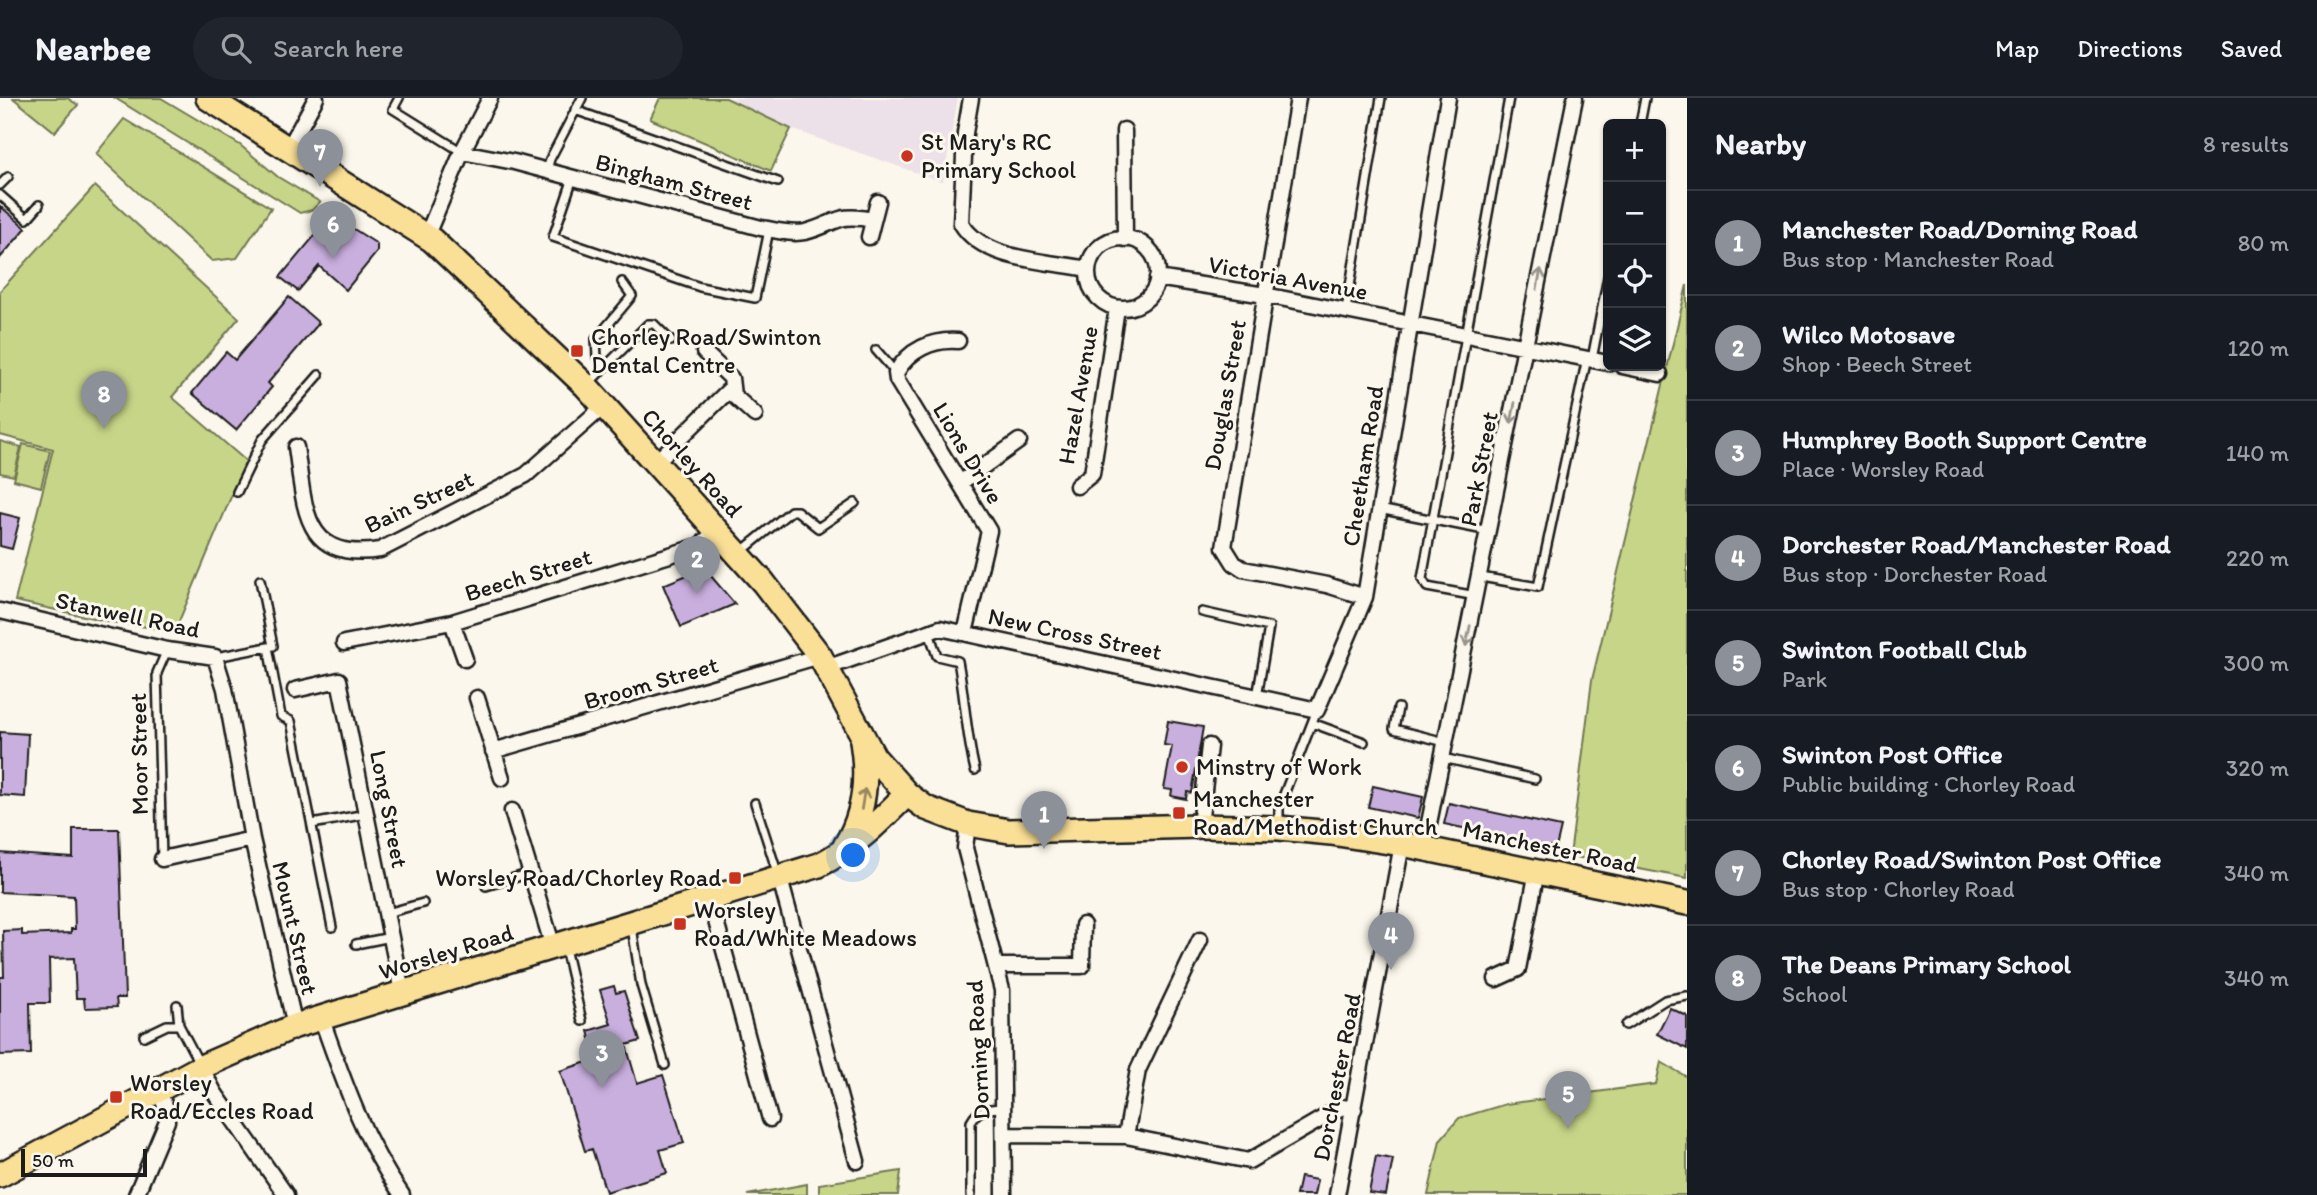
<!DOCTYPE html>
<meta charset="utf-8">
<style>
body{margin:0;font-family:Itim,sans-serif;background:#20242c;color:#f1f3f6}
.controls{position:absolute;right:21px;top:21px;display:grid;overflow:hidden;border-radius:10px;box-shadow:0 2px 5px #0004}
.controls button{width:63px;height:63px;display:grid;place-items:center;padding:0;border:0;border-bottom:2px solid #363941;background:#171b24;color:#f1f3f6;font:35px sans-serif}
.scale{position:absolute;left:21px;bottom:18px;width:126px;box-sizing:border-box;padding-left:7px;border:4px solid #1c1c1c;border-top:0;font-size:19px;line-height:24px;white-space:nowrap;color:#1c1c1c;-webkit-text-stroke:5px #fbf7ec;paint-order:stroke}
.you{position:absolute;left:854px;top:758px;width:24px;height:24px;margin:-18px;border:5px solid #fff;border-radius:50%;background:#1a73e8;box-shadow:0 0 0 10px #1a73e833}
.badge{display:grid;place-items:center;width:46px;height:46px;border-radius:50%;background:#8c9099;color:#fff;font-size:23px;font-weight:700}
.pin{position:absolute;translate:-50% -58px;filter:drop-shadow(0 2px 4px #0008)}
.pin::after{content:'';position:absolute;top:37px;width:24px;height:21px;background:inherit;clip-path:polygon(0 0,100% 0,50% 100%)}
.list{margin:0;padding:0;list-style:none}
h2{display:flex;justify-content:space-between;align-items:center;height:91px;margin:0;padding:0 28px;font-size:30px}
h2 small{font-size:23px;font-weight:400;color:#9ea1a6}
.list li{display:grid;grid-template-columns:46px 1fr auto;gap:21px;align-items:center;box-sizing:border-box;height:105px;padding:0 28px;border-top:2px solid #363941}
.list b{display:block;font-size:26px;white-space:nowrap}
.list p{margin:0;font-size:23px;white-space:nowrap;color:#9ea1a6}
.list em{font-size:23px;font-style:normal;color:#9ea1a6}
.icon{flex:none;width:38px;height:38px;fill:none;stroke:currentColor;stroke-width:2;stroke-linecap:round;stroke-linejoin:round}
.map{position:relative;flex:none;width:1687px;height:1097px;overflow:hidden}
header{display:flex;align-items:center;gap:42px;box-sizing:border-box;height:98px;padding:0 35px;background:#171b24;border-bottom:2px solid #363941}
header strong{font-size:33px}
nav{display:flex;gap:38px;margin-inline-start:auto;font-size:24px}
.search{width:490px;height:63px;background:#20242c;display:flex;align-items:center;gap:18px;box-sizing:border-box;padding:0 24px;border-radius:38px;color:#9ea1a6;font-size:26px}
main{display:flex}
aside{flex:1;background:#171b24}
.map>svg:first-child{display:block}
.built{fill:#ece1e8}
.green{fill:#c7d588;stroke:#727852;stroke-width:2}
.building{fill:#c9afde;stroke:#1c1c1c;stroke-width:2}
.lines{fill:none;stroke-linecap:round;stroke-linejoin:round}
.lane-casing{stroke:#1c1c1c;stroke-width:12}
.street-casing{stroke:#1c1c1c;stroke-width:19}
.primary-casing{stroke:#1c1c1c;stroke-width:28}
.lane{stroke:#fbf7ec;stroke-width:7}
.street{stroke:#fbf7ec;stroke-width:14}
.primary{stroke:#fadf96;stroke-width:23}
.oneway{stroke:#97948e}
.oneway2{stroke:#96875f}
.poi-dot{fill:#c8321e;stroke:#fbf7ec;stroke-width:2.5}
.labels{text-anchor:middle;stroke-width:6;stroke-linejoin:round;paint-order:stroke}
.poi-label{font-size:24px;fill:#1c1c1c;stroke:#fbf7ec;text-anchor:start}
.street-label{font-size:24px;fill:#1c1c1c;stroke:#fbf7ec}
</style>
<header>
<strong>Nearbee</strong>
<div class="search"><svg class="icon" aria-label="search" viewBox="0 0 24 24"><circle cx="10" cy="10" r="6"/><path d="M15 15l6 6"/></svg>Search here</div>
<nav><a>Map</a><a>Directions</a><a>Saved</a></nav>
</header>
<main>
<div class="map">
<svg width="1687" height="1097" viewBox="0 0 1687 1097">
<rect width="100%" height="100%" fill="#fbf7ec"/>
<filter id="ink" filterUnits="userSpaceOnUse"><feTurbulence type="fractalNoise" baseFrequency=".0143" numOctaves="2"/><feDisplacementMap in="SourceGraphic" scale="14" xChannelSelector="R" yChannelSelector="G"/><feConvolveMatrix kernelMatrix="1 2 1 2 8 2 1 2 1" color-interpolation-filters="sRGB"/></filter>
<g filter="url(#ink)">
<path class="built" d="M726,0h232l-15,84 -152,-53z"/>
<path class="green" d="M13,0h54l11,7 -23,27z
M115,0h46l79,47 38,32 42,25 -8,8 -12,3z
M660,0h66l65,31 -20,42 -121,-52z
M124,21l147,89 -34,50 -25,3 -116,-107z
M95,88l144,132 -67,79 74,64 -71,170 -64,-9 -96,-21 38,-152 -53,-14v-144z
M1687,187v593l-117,-22 22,-176z
M0,343l21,6 -7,29 -14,-3z
M23,346l27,7 -9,36 -27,-7z
M1661,964l26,15v118h-259l12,-55 19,-22 47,-14 150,-20z
M901,1073l-3,24h-79v-11z
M807,1086v11h-60z"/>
<path class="building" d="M0,108l26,22 -26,30z
M332,117l45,29v8l-31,38 -27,-24 -21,25 -18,-14z
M289,199l30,26 -51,60 4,4 -36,43 -44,-37 34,-41 9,8z
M0,415l20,5 -8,31 -12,-3z
M704,470l31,36 -54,23 -18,-42z
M1168,623l35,6 -11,66 -5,-1 -1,7 -15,-3 1,-6 -8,-1 8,-43 -8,-1z
M0,634l28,2 -3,63 -25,-2z
M1373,688l50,11 -5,21 -50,-11z
M1449,705l112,24 -5,21 -112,-24z
M73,731h46l6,169h-9l1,9 -32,1 -1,-10h-8l-2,-40 -25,1 1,44h-20l1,51 -31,1v-78h4l-1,-46 19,-1v5l49,-2v-4h4l-1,-33 -74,-4v-39l73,5z
M614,888l2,7 8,-2 16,50 -14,4 11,38 26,-8 21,68 -24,7 7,23 -61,19 -14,-43 -7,2 -25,-80 36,-12 -8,-28 23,-7 -11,-34z
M1670,910l17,8v33l-30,-15z
M1376,1058l17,3 -7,36 -17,-2z
M1300,1079l17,3 -3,15h-18z"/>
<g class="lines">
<defs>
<path id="lane" d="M399,0l-6,11 69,43
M575,12l203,72
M1640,26l5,-26
M547,73l3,-12 32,-61
M573,80l-20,59 147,50 55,11 14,-68
M0,87l8,-8
M0,97l27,24 12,-14
M1346,212l35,-212
M876,252l20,23
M1592,261l16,-82
M605,268l-8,-9 -1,-18 36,-43 -10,-14
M589,285l59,-59h6l17,17
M237,394l25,-52 57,-65
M1379,411l110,22
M742,453l49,-40h6l21,17 37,-25
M1481,479l57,10 49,-229
M1476,498l-49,-9 -5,-8 87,-481
M1202,514l67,15 -12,70
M929,534l8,24 21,5c7,37 8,73 17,109
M268,549l13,69 10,5 41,206
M216,559l57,-11 -13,-66
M1398,610l-4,21 51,13
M1312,625l52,19
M1443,660l92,21
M755,705l23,72
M312,726l54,-10
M1279,726v-17l38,-97
M162,761l-5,-186 10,-23
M486,788l45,-13
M387,815l36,-10
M632,829l9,58 24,80
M356,846l35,-7
M565,850l17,73
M177,907l2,20 20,38
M1626,927l39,-25 22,-4
M144,938l23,-11h12
M971,1097v-73c7,-14 17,-13 32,-14"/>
<path id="street" d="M971,0l-6,35 -4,90c22,38 87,38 127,46
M1298,0l-74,449 10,16 9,6 84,16 38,12
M1124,32l1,109
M289,50l27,-50
M462,54l52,10 247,66c14,2 30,7 44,4 32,-8 31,-20 68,-12
M426,139l36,-85 28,-54
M869,139l9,-35
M1088 175a35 35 0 1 1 70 0a35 35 0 1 1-70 0Z
M1157,180l108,17 343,68
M958,243c-25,-2 -50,9 -62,32l1,7 92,151 -24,102
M704,254l27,26 2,17 22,20
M1622,268l38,8
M296,349c9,58 5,115 84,103l146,-75 79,-70
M656,364l75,-74
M960,385l59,-42
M1077,388l15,-12 25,-166
M0,513l167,39 48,7 10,32 27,150 43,187
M452,524l13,37
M344,545l108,-21 247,-76 18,-15
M826,570l114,-40 377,82 48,-113 83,-499
M295,592l44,-10 63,312
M477,600l25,80
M493,653l327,-95
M512,713l41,136
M968,726l-3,24 37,142 2,205
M1200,728l9,-80
M1424,750l151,-750
M162,761l90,-20
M780,781l77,282
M710,801l60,220
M997,868h85l1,-41
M1496,881l22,-10 19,-98
M321,919c22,63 43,124 81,178
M201,969l13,25 72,103
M1004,1037l122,1 123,25 93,-54 12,2
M1126,1038l12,-66 62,-130
M136,1097l31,-74v-11l-9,-20
M1337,1097l65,-351"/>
<path id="primary" d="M208,0l224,142 154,146 177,196 57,74 54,101 33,37 19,14 42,16 41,7 191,-5 79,2 52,5 71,11 285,59
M845,748c20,-32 23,-69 17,-105
M0,1077l201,-108 94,-41 524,-161c34,-17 61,-44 88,-71"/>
</defs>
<use href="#lane" class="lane-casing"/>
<use href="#street" class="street-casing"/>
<use href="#primary" class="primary-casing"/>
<use href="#lane" class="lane"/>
<use href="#street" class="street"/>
<use href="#primary" class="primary"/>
</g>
<defs><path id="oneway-shaft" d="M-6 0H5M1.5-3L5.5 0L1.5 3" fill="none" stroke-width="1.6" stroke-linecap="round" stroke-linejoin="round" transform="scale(1.75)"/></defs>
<g class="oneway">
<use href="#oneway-shaft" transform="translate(1539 181) rotate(-79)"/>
<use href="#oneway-shaft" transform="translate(1513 315) rotate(101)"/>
<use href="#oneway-shaft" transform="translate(1468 538) rotate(102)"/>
</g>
<use class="oneway2" href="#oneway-shaft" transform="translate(863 701) rotate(-81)"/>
</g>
<g class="poi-dot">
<circle cx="907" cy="58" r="7"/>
<rect x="570" y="246" width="14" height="14" rx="3.5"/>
<circle cx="1182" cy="669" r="7"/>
<rect x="1172" y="708" width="14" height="14" rx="3.5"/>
<rect x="728" y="773" width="14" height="14" rx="3.5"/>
<rect x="673" y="819" width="14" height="14" rx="3.5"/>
<rect x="109" y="992" width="14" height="14" rx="3.5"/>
</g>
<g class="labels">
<g class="poi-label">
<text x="921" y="52">St Mary's RC<tspan x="921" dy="28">Primary School</tspan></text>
<text x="591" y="247">Chorley Road/Swinton<tspan x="591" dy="28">Dental Centre</tspan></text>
<text x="1196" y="677">Minstry of Work</text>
<text x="1193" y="709">Manchester<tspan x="1193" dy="28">Road/Methodist Church</tspan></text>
<text x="721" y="788" text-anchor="end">Worsley Road/Chorley Road</text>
<text x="694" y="820">Worsley<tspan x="694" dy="28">Road/White Meadows</tspan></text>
<text x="130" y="993">Worsley<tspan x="130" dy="28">Road/Eccles Road</tspan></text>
</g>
<g class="street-label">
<text transform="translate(674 84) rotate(15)" y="8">Bingham Street</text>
<text transform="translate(1288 180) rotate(10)" y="8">Victoria Avenue</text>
<text transform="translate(1078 297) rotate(-80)" y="8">Hazel Avenue</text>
<text transform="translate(1225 297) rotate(-80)" y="8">Douglas Street</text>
<text transform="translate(968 355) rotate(59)" y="8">Lions Drive</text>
<text transform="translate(692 365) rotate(48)" y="8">Chorley Road</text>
<text transform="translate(1363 368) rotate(-81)" y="8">Cheetham Road</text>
<text transform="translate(1479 371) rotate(-79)" y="8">Park Street</text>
<text transform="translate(419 404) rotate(-25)" y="8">Bain Street</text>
<text transform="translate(528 477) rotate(-17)" y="8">Beech Street</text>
<text transform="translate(128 517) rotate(12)" y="8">Stanwell Road</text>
<text transform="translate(1075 536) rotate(12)" y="8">New Cross Street</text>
<text transform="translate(651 585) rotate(-16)" y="8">Broom Street</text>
<text transform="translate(139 656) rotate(-91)" y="8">Moor Street</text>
<text transform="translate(389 711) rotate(79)" y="8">Long Street</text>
<text transform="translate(1550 749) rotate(12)" y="8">Manchester Road</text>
<text transform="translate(295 830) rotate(77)" y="8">Mount Street</text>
<text transform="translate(446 854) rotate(-17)" y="8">Worsley Road</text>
<text transform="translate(978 952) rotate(-93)" y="8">Dorning Road</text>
<text transform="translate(1337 979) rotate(-79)" y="8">Dorchester Road</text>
</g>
</g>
</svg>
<div class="controls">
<button>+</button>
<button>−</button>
<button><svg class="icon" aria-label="locate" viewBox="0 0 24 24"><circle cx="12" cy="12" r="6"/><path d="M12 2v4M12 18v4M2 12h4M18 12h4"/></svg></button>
<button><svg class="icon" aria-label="layers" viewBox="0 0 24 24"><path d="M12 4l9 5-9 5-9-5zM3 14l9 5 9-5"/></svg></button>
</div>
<div class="scale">50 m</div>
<div class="you"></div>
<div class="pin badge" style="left:1044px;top:751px">1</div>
<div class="pin badge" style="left:697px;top:496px">2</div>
<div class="pin badge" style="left:602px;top:990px">3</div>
<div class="pin badge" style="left:1391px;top:872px">4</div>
<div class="pin badge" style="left:1568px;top:1031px">5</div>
<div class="pin badge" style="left:333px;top:161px">6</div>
<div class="pin badge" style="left:320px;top:89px">7</div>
<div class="pin badge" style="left:104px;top:331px">8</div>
</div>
<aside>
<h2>Nearby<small>8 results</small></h2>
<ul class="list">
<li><span class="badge">1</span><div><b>Manchester Road/Dorning Road</b><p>Bus stop · Manchester Road</p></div><em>80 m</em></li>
<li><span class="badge">2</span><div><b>Wilco Motosave</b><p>Shop · Beech Street</p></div><em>120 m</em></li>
<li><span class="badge">3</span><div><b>Humphrey Booth Support Centre</b><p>Place · Worsley Road</p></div><em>140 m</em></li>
<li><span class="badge">4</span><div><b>Dorchester Road/Manchester Road</b><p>Bus stop · Dorchester Road</p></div><em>220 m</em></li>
<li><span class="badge">5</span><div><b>Swinton Football Club</b><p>Park</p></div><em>300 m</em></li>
<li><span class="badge">6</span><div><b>Swinton Post Office</b><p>Public building · Chorley Road</p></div><em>320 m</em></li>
<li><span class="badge">7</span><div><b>Chorley Road/Swinton Post Office</b><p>Bus stop · Chorley Road</p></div><em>340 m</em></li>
<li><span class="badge">8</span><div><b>The Deans Primary School</b><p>School</p></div><em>340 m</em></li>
</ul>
</aside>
</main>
